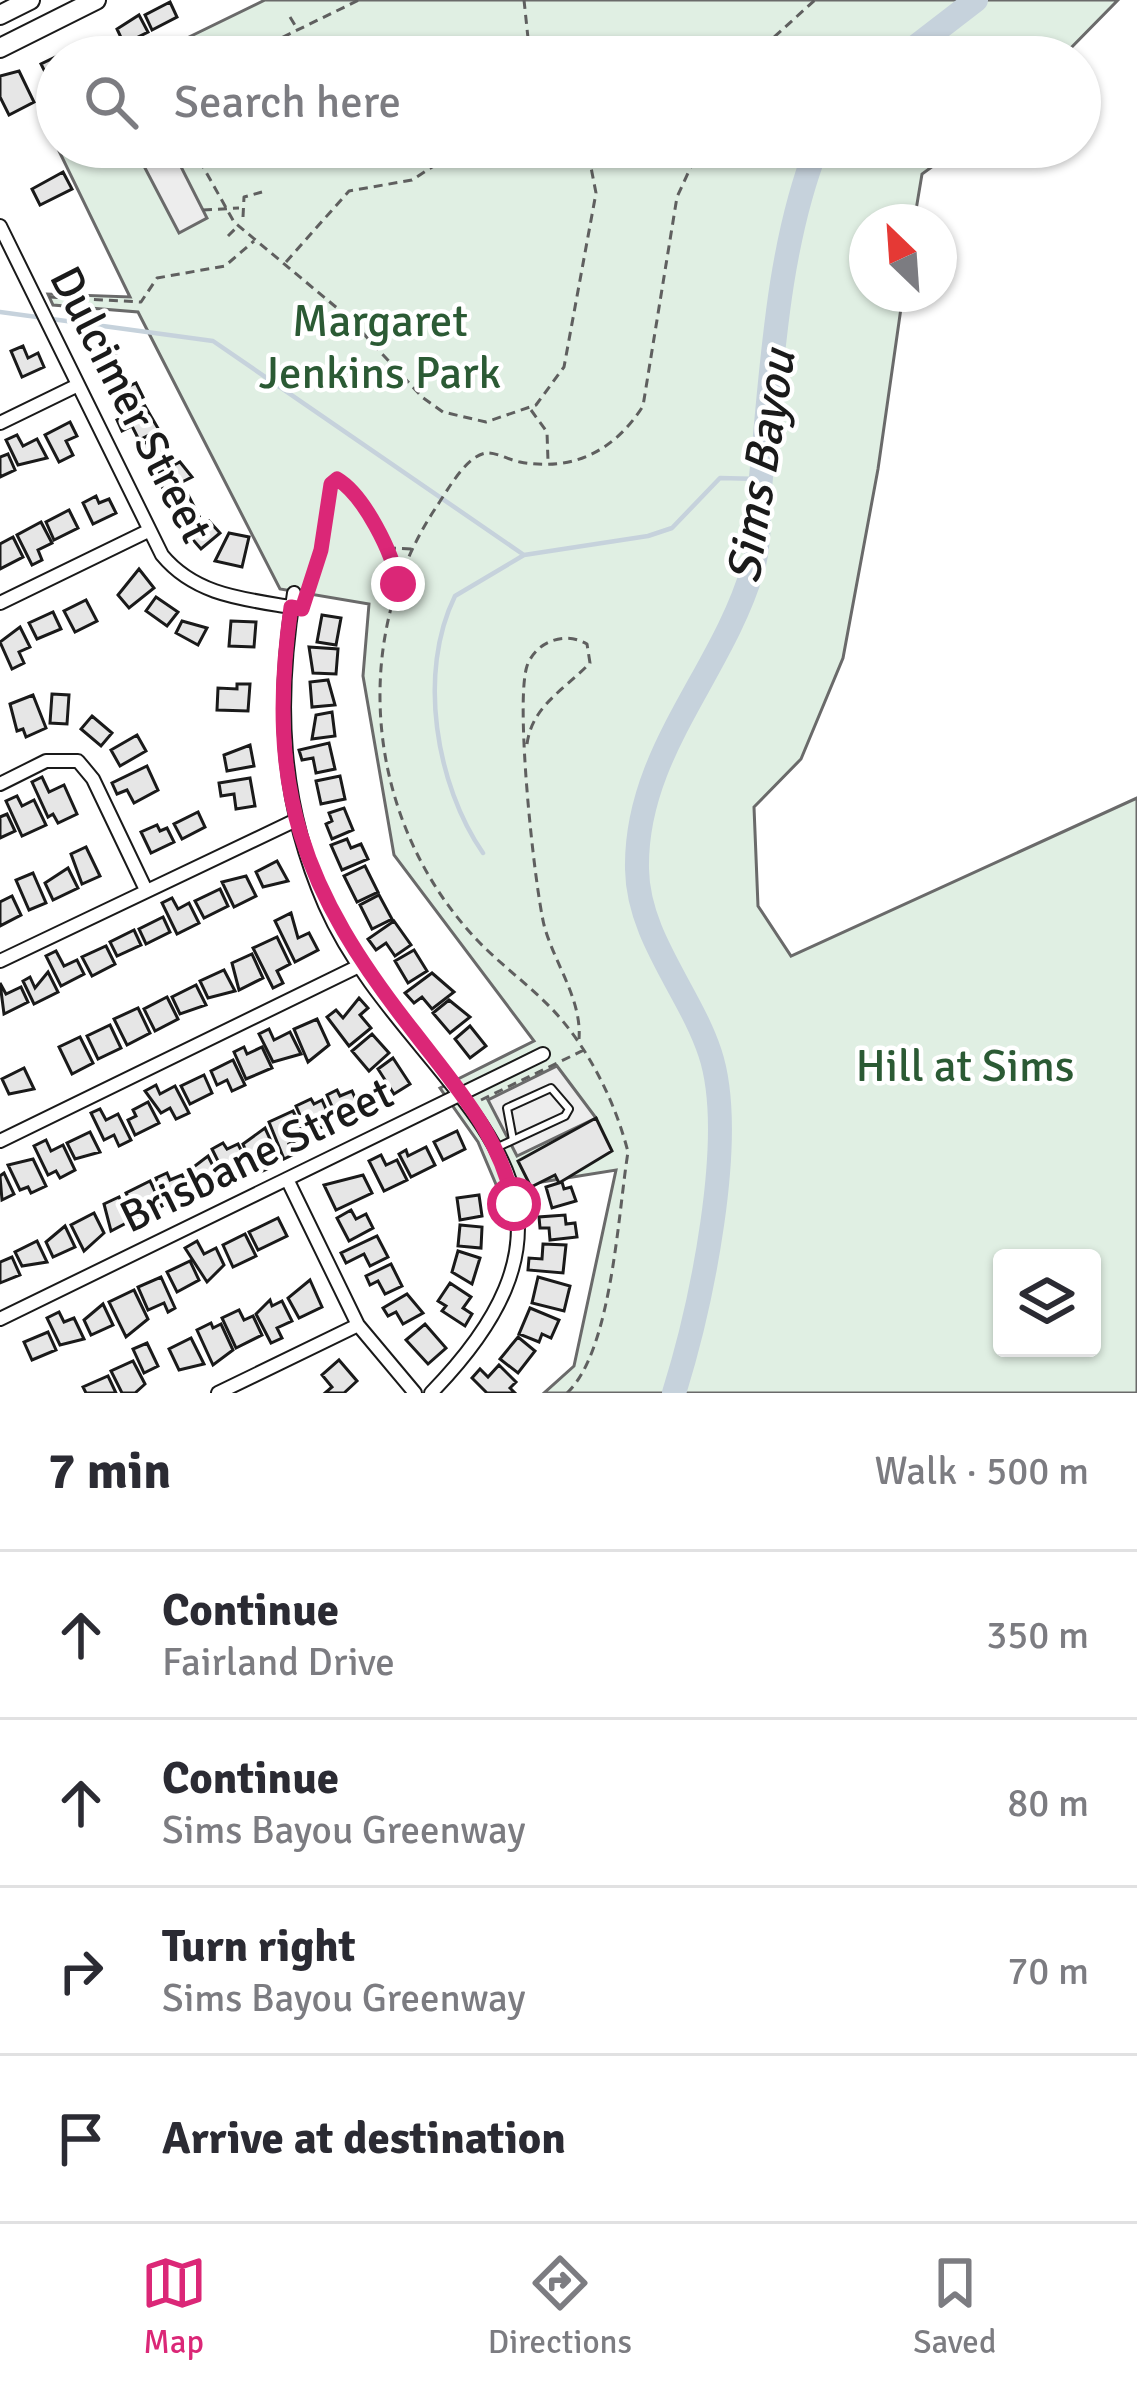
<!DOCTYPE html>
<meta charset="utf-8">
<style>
body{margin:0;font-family:Signika,sans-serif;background:#f7f7f7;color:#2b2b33}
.controls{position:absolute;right:36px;bottom:36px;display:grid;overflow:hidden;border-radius:12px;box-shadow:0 3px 9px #0004}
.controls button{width:108px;height:108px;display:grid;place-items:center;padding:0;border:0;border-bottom:3px solid #e1e1e2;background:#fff;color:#2b2b33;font:60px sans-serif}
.compass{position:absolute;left:849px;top:204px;width:108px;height:108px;border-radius:50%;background:#fff;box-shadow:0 3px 9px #0004;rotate:335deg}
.stop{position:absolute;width:36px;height:36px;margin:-27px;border:9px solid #db2777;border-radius:50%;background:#fff}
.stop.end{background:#db2777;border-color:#fff;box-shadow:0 3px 12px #0008}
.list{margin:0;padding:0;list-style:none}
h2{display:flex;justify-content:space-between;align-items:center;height:156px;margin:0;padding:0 48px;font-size:51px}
h2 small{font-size:39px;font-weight:400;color:#7c7c81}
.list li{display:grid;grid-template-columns:78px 1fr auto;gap:36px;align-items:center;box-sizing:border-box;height:168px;padding:0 48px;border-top:3px solid #e1e1e2}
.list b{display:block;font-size:45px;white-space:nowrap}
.list p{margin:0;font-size:39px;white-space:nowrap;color:#7c7c81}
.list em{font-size:39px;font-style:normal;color:#7c7c81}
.icon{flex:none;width:66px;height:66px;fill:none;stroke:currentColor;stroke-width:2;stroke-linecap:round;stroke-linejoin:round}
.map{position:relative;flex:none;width:1137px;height:1393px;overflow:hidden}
.search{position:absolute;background:#fff;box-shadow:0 3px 9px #0004;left:36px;right:36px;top:36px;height:132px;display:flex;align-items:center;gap:30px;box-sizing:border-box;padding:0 42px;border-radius:66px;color:#7c7c81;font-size:45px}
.sheet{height:828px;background:#fff}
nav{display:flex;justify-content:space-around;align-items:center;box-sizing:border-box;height:168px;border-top:3px solid #e1e1e2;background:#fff;font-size:33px;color:#7c7c81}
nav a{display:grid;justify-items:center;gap:6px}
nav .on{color:#db2777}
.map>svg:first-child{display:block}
.green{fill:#e0efe3;stroke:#6a6a6a;stroke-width:3;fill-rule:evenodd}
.parking{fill:#ededed;stroke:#6a6a6a;stroke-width:3}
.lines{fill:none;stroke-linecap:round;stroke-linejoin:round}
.stream{stroke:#c6d2dc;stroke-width:4.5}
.river{stroke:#c6d2dc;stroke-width:24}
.building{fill:#e6e6e6;stroke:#1a1a1a;stroke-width:3}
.service-casing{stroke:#1a1a1a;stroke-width:10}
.minor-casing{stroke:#1a1a1a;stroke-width:16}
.primary-casing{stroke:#1a1a1a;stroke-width:22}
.path{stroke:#5f5f5f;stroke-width:3;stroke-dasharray:9 6;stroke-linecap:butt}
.service{stroke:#fff;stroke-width:6}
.minor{stroke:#fff;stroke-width:12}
.primary{stroke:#fff;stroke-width:18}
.route{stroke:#db2777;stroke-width:15}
.labels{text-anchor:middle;stroke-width:9;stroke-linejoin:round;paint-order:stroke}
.park-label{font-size:45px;fill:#2b5a34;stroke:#fff}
.street-label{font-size:45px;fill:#1a1a1a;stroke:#fff}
.water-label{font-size:48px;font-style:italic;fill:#1a1a1a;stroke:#fff}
</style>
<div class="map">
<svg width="1137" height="1393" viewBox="0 0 1137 1393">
<rect width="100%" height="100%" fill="#fff"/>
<path class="green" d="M265,0h853l-56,57h-914z
M57,106v41h902l-37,27 -8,48h-47v72h36l-25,175 -35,189 -42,101 -47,48 4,99 33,50 346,-158v595h-593l30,-27 42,-196 -118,19 -20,-47 -38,-54 94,-47 -140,-186 -31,-179 6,-72 -89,-15 -142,-277 -85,-7 -5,-11 82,3 -89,-183zM1002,1258h90v90h-90z"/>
<path class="parking" d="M134,147h37l36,71 -28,15z
M557,1066l39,52 -79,38 -29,-56z"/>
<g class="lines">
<path class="stream" d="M0,312l213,29 311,214
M483,853c-47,-68 -66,-180 -28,-257l69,-41 124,-19 24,-8 48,-50 41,1"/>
<path class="river" d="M902,57l74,-57
M674,1393c26,-83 64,-256 36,-340 -20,-61 -72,-116 -73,-184 -2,-116 85,-195 116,-301 8,-28 5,-62 8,-91 11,-108 16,-228 56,-330"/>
</g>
<path class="building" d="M170,2l7,15 -25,13 -7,-15z
M139,15l9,17 -24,12 -7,-15z
M68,51l3,6h-14l-2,35 -14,-28z
M19,71l15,31 -25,13 -9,-18v-21z
M63,172l9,17 -32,16 -8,-16z
M23,346l5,12 10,-5 6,14 -22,10 -11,-26z
M114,351l12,26 -16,7 -12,-26z
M124,381l3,6 9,-4 7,14 -21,10 -10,-20z
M145,406l14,24 -20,10 -7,-14 -10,5 -5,-11z
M70,422l7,14 -11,5 7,14 -14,7 -14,-27z
M17,435l6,11 14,-7 10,19 -29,7 -12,-25z
M161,435l8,15 -7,3 4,7 -14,6 -11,-21z
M8,454l7,16 -15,7v-20z
M180,462l12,15 -28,14 -8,-17z
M186,491l13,25 -18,9 -13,-25z
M96,496l3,7 10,-4 7,14 -23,11 -10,-21z
M69,510l9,18 -24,12 -8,-18z
M209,521l11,12 -19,16 -14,-16z
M41,522l11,21 -14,7 4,10 -10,5 -15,-30z
M229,533l20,4 -7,30 -27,-6z
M13,537l10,20 -23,12v-25z
M139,569l15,19 -25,20 -11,-13z
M156,597l22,15 -11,14 -21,-15z
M86,600l11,21 -22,11 -11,-21z
M53,612l8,17 -24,10 -8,-16z
M322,615l19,3 -5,27 -19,-3z
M182,621l25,7 -9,17 -22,-12z
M231,621l25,1 -2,25 -25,-1z
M20,627l10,20 -11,5 5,11 -12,6 -12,-27z
M309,647l29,2 -2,25 -23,-1z
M328,680l7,25 -23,2 -2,-25z
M237,684h13l-2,27 -31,-1 1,-22 19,1z
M52,694l17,1 -2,29 -17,-1z
M33,695l13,33 -20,9 -3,-8 -6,2 -7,-27z
M332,712l3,24 -23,3 4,-24z
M92,716l20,17 -11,13 -20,-17z
M137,735l9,16 -26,15 -9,-16z
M329,743l6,26 -19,4 -3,-15 -11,2 -3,-10z
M250,745l4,21 -27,5 -3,-16z
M147,766l11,24 -24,13 -7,-13 -10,4 -5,-11z
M340,776l5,23 -24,5 -5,-23z
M42,777l7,15 15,-7 13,29 -19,9 -5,-9 -5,3 -16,-35z
M250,778l5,28 -19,3 -2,-15 -13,2 -2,-13z
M17,796l5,10 12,-6 12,25 -24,11 -16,-35z
M344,808l9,22 -21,9 -6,-15 6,-3 -3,-8z
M198,812l7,15 -23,12 -8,-15z
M7,814l8,17 -15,7v-21z
M157,825l3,6 7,-3 7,14 -23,11 -10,-21z
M347,839l4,9 10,-4 7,15 -26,11 -11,-25z
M86,847l14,29 -18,8 -11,-30z
M277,861l11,20 -25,6 -7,-15z
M365,866l13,26 -21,10 -13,-26z
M68,868l10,20 -25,12 -8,-17z
M33,873l13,30 -17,7 -13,-30z
M246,876l10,20 -22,11 -12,-25z
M220,889l8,17 -24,12 -9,-17z
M379,895l13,24 -20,10 -12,-24z
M12,896l9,19 -21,11v-24z
M172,898l6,11 11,-6 10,20 -22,11 -15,-31z
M291,913l7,25 11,-5 9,17 -23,12 -20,-41z
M163,917l7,15 -24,12 -7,-15z
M394,921l17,24 -16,11 -9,-13 -10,7 -8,-11z
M134,930l7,15 -24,11 -7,-14z
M277,937l13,27 -13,7 6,12 -10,5 -20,-40z
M106,946l9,18 -23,12 -10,-19z
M414,950l13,21 -19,12 -13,-22z
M56,951l8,15 13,-6 7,14 -23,12 -15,-30z
M252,954l11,24 -24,12 -7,-27z
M224,970l11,21 -27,7 -8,-17z
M48,972l10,20 -24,12 -11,-23 7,-4 5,11z
M432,973l22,19 -22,17 -10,-12 -8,6 -9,-10z
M0,983l6,11 15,-7 7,15 -24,12z
M196,985l10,20 -26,9 -8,-17z
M167,997l11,22 -23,12 -11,-22z
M359,998l9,10 -8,7 11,13 -22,18 -22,-29 9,-7 7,8z
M449,1000l21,17 -20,16 -17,-20z
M138,1008l12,25 -23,12 -13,-26z
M317,1019l12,26 -21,17 -14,-33z
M110,1025l11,23 -23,11 -11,-23z
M470,1026l16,20 -16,12 -15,-19z
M269,1029l5,11 16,-8 11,22 -28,8 -14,-28z
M372,1034l17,19 -20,18 -17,-20z
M80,1037l13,26 -21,11 -13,-27z
M244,1047l3,7 15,-7 10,21 -26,11 -12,-27z
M393,1058l17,26 -16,10 -16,-25z
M233,1060l12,25 -13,6 -5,-11 -10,5 -6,-14z
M24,1068l10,21 -25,5 -7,-15z
M204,1075l8,18 -22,11 -9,-18z
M156,1085l4,9 15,-8 14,27 -13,6 -6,-11 -9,5 -16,-22z
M337,1090l3,6 12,-5 8,18 -22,11 -11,-25z
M311,1099l3,5 8,-4 10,23 -24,10 -12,-27z
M148,1102l11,21 -24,12 -7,-15 8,-4 -3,-6z
M100,1109l6,11 12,-6 13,26 -12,6 -5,-11 -10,5 -13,-27z
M293,1111l12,25 -16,8 5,10 -10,5 -15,-37z
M596,1118l16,33 -53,32 -4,-8 -24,12 -13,-26z
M265,1128l11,24 -14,6 5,11 -11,5 -13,-30z
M457,1131l8,18 -22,11 -9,-18z
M90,1132l10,20 -25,7 -8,-16z
M46,1140l5,11 12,-6 12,25 -15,8 -4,-7 -8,4 -14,-29z
M223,1143l4,6 11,-5 10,20 -13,6 4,8 -10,5 -17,-34z
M426,1147l9,18 -24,12 -12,-23 7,-4 2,6z
M381,1155l5,10 11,-5 10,20 -23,11 -15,-30z
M208,1156l11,22 -23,11 -9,-17z
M33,1159l13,27 -15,7 -3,-6 -8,3 -12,-25z
M4,1173l10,21 -12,6 -2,-24z
M167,1173l3,7 12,-5 8,18 -23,10 -11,-25z
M363,1175l9,18 -36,17 -12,-25z
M150,1181l12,25 -24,11 -12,-24z
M562,1182l2,7 7,-2 5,14 -24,7 -6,-21z
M479,1195l3,21 -22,4 -3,-22z
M119,1197l11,24 -19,10 -7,-27z
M351,1210l5,9 10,-5 7,14 -24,13 -12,-23z
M94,1213l10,20 -20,18 -13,-26z
M565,1215l1,9 9,-1 2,14 -27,3 -1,-12h-9l-1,-11z
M278,1218l9,18 -29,14 -9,-18z
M460,1225l22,2 -1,21 -23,-2z
M65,1226l10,21 -22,10 -7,-15z
M245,1234l11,22 -23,11 -10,-22z
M377,1236l11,21 -18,9 -6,-12 -18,9 -5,-10z
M37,1241l10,21 -25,4 -7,-14z
M197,1241l7,13 12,-6 8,17 -17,17 -22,-34z
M543,1244l23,1 -3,28 -35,-3 1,-12 13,1z
M458,1251l22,7 -8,26 -20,-12z
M12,1257l8,18 -20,8v-21z
M190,1261l9,19 -22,12 -10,-20z
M391,1264l11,22 -17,8 -7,-13 -8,4 -4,-9z
M161,1277l14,31 -7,4 -4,-9 -16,7 -10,-23z
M538,1277l32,9 -6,25 -32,-8z
M310,1280l12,27 -23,11 -11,-20z
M450,1283l21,14 -8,11 9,6 -7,12 -23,-15 4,-5 -8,-5z
M134,1290l14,29 -22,18 -17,-35z
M407,1294l16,19 -20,11 -7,-12 -8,4 -5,-8z
M270,1300l2,6 10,-5 10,20 -15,7 5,10 -11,5 -15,-29z
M103,1304l10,21 -22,10 -7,-15z
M530,1308l29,12 -8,18 -9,-4 -3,8 -20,-8z
M239,1310l5,10 9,-4 9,19 -26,13 -14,-30z
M59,1312l5,10 10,-4 10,21 -24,6 -13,-27z
M211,1323l2,5 8,-4 12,26 -20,15 -16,-35z
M425,1324l21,24 -18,16 -22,-24z
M48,1332l8,18 -24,10 -8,-18z
M518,1337l17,14 -17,22 -18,-14z
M191,1338l13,26 -25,6 -10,-21z
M147,1343l11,23 -14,7 -11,-24z
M339,1360l18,21 -13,12h-19l7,-6 -10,-12z
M133,1361l12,23 -10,9h-13l-11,-22z
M499,1365l17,17 -6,6 5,5h-28l-15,-15 8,-9 8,8z
M108,1376l8,17h-30l-3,-6z"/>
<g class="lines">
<defs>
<path id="service" d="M498,1147l67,-31 4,-7 -18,-21 -44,20 6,32"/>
<path id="minor" d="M0,226l162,329c33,40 81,44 129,52
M0,423l78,-38
M294,593c-18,110 -14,209 31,312 82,186 320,269 106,488
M0,603l148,-72
M0,784l46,-23h32l15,18 53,111
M0,961l294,-140
M0,1141l361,-176
M287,1179l71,146 57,68
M0,1319l543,-265
M218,1393l140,-68"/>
<path id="primary" d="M0,15l30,-15
M0,48l96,-48"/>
</defs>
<use href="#service" class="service-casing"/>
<use href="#minor" class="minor-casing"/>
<use href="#primary" class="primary-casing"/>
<path class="path" d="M524,0l6,57
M290,17l8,13
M242,57l117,-57
M752,57l63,-57
M192,147l42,75 115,96 73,79 21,15 43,10 50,-17 28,-38 32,-174 -9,-46
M203,210l36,-2
M243,217l1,-20 18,-5
M228,236l10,-10
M286,262l63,-71 63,-11 51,-33
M49,297l92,5 16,-24 68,-12 29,-25
M531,410l16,22 1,29
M387,548l25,1
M307,593l14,-43 10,-66 6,-5 16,13 45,90
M527,744c5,-38 37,-54 63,-81l-3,-19c-22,-13 -51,-3 -60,22 -12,37 7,216 17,259 10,38 38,74 35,114
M481,1100l103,-50
M567,1393c45,-42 51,-180 61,-241 -13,-51 -40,-105 -76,-143 -23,-24 -51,-44 -74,-68 -111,-116 -132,-300 -41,-435 10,-15 29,-50 49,-53 10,-1 23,7 34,9 54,10 95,-12 123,-56l34,-209 23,-50"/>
<use href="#service" class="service"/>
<use href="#minor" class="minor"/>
<use href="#primary" class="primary"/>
</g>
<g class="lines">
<path class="route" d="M398,584c-5,-31 -34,-89 -61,-105l-6,5 -10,66 -19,59 -11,-2c-26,182 11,283 123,425 43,56 85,102 100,172"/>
</g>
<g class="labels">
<g class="park-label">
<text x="380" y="336">Margaret<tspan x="380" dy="52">Jenkins Park</tspan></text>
<text x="965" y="1081">Hill at Sims</text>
</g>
<g class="street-label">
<text transform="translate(132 404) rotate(63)" y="16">Dulcimer Street</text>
<text transform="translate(256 1154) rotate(-26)" y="16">Brisbane Street</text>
</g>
<g class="water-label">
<text transform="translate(760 466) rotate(-81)" y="17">Sims Bayou</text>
</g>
</g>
</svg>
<div class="controls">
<button><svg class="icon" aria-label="layers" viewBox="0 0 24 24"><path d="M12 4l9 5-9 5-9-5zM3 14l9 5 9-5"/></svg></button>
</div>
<svg class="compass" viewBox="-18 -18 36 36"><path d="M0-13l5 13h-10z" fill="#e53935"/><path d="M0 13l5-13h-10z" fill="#7c7c81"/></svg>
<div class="stop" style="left:514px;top:1204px"></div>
<div class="stop end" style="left:398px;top:584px"></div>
<div class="search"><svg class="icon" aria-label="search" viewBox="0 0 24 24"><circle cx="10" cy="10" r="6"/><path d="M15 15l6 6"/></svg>Search here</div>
</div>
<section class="sheet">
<h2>7 min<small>Walk · 500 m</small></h2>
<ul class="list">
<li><svg class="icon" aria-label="ahead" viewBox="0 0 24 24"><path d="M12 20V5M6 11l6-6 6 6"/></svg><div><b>Continue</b><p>Fairland Drive</p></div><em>350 m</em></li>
<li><svg class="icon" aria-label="ahead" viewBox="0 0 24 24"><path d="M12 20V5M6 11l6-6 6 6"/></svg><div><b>Continue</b><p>Sims Bayou Greenway</p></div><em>80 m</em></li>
<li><svg class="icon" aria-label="right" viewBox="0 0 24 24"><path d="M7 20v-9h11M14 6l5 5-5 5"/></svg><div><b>Turn right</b><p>Sims Bayou Greenway</p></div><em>70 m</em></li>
<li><svg class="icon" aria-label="arrive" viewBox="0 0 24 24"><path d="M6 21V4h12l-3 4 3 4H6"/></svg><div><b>Arrive at destination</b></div></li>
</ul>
</section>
<nav>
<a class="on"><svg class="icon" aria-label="map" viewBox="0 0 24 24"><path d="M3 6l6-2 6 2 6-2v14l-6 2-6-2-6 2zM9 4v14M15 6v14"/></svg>Map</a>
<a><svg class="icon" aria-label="directions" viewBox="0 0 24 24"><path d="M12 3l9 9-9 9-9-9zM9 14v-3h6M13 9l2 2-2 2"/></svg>Directions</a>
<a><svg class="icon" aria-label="saved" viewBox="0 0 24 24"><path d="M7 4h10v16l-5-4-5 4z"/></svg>Saved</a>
</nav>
